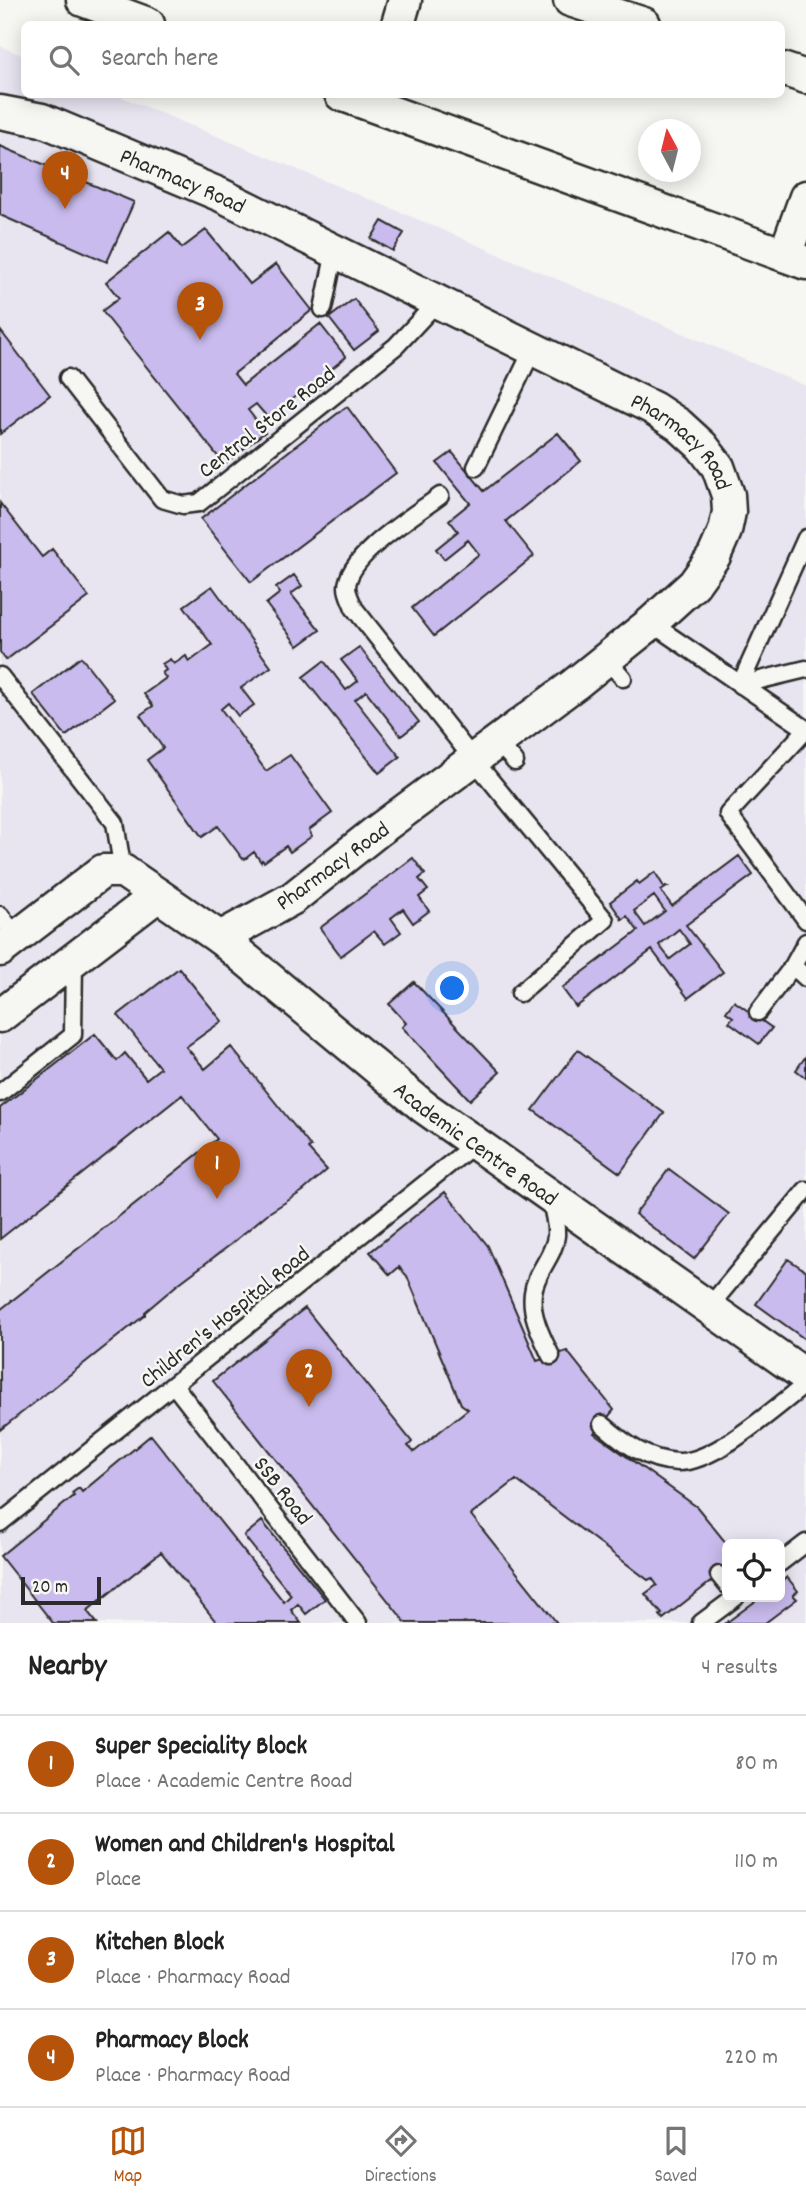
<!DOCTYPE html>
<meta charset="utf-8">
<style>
body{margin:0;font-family:Dekko,sans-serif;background:#f6f6f6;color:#222}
.controls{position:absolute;right:21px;bottom:21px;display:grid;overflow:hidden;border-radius:10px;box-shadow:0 4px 18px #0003}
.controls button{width:63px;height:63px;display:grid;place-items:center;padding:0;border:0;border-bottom:2px solid #e0e0e0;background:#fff;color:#222;font:35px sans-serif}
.compass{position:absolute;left:638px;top:119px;width:63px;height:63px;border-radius:50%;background:#fff;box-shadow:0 4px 18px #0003;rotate:353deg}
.scale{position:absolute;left:21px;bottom:18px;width:80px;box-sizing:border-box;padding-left:7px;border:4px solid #2b2b2b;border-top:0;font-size:19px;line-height:24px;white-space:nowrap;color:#2b2b2b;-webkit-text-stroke:5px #f6f6f2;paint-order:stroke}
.you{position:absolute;left:453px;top:989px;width:24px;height:24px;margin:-18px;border:5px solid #fff;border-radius:50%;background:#1a73e8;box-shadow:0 0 0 10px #1a73e833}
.badge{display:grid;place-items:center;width:46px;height:46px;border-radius:50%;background:#b45309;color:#fff;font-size:23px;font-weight:700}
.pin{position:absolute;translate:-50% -58px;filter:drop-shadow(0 2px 4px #0008)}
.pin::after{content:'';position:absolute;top:37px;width:24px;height:21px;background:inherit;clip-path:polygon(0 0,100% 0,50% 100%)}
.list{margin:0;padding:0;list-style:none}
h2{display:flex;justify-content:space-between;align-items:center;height:91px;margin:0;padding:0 28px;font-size:30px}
h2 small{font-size:23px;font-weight:400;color:#767676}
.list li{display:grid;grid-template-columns:46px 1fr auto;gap:21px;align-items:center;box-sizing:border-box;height:98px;padding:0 28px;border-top:2px solid #e0e0e0}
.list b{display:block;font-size:26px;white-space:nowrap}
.list p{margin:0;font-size:23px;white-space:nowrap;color:#767676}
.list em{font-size:23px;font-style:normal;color:#767676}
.icon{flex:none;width:38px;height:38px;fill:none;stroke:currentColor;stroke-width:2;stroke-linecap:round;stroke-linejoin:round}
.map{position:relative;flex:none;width:806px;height:1623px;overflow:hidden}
.search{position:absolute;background:#fff;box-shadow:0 4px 18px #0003;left:21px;right:21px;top:21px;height:77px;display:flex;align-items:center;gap:18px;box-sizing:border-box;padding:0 24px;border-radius:10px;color:#767676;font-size:26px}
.sheet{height:483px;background:#fff}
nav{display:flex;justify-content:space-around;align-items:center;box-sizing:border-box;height:98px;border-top:2px solid #e0e0e0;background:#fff;font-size:19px;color:#767676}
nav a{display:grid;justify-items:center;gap:4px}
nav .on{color:#b45309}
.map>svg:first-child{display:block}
.built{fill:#e8e4f0;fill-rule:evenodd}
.building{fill:#c9bbed;stroke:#2b2b2b;stroke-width:2;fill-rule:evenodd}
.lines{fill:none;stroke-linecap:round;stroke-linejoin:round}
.lane-casing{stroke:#2b2b2b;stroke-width:21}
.street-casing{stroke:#2b2b2b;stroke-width:37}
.lane{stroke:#f6f6f2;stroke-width:16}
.street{stroke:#f6f6f2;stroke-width:32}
.labels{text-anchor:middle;stroke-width:5;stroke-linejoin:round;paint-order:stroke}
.street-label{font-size:23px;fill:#2b2b2b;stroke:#f6f6f2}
</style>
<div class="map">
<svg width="806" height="1623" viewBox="0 0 806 1623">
<rect width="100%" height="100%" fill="#f6f6f2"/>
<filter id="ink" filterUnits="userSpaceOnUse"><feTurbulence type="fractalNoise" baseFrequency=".0143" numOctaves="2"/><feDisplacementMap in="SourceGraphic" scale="14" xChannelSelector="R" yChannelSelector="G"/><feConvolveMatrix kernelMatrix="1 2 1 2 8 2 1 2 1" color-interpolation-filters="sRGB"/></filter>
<g filter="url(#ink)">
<path class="built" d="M0,46l24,10v38l93,1 295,122 394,169v1237h-806zM727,1544h53v53h-53z"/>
<path class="building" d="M0,146l134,56 -27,60 -107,-47z
M382,221l22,12 -11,18 -22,-12z
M206,230l44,54 26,-20 36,46 -78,64 9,11 77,-61 26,33 -22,18 4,6 -23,18 -5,-6 -32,25 -12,-14 -8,6 17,22 -41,32 -122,-153 17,-13 -13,-16 63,-50 13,16z
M354,299l25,32 -25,19 -25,-32z
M0,330l50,65 -50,39z
M346,407l2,1 48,65 -145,109 -50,-63z
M558,433l23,28 -75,60 28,35 -100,80 -22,-28 67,-54 -11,-14 -24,19 -8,-10 22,-18 -9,-11 21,-17 -33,-40 15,-11 32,39z
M0,503l42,54 10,-8 37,48 -83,63 -6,-8z
M294,575l8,11 -11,8 29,36 -22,16 -32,-42 14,-11 -4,-5z
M212,586l59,81 -30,21 13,17 -16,11 -10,-13 -7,6 45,62 24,-16 42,58 -23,17 3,6 -22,16 -4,-6 -22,16 -2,-2 -1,2 -7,-10 -9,7 -3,-1 -24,-32 -16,11 -55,-77 16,-12 -23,-33 13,-9 -9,-12 22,-16 -4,-5 4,-3 -4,-6 8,-5 4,5 12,-8 3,6 23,-17 -28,-39z
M359,647l60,75 -18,14 -35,-45 -11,9 45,57 -21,16 -76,-96 21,-16 22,29 12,-9 -17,-21z
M81,657l33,42 -48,37 -33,-42z
M739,856l14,19 -67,50 37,47 -35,26 -36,-48 -76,57 -14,-19 76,-57 -11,-15 -6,4 1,-1 -12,-17 27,-21 2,3 16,-12 9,15h3l-6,4 11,15zM654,896l11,15 -20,15 -11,-15zM679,929l11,15 -20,15 -11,-14z
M413,858l12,16 -6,5 9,11 -9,7 10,14 -16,12 -10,-14 -12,9 10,14 -16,12 -11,-13 -33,25 -21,-28z
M179,968l43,53 -36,26 19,22 26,-22 80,100 -3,2 19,21 -24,21 -36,23 -37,31 -52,39 -33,28v3l-145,115v-120l217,-171 -35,-44 -182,144v-131l95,-74 22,27 8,-8 21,26 14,-11 -42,-53z
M414,982l86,90 -30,28 -68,-73 4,-4 -17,-19z
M734,1001l38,27 -13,16 -30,-22 4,-5 -7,-5z
M578,1050l86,63 -44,60 -87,-63z
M806,1056v22l-10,-8z
M669,1169l60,45 -35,45 -59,-45z
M445,1192l43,54 49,115 30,-10 47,59 -20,23 103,74 30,37v25l-64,50 -3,-4 2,-1 -17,-20 12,-9 -5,-7 -4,2 -132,-100 -45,35 86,108h-151l-193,-242 92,-73 107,134 -4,4 6,6 54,-43 -7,-5 -54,-128 -8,-9 -9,8 -20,-23z
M788,1259l18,12v69l-50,-36z
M151,1435l133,167 7,-7 -47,-59 18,-15 63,78 -19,15 -8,-10 -7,6 10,13h-84l-56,-71 -74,59 10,12h-44l-53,-67 74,-60 -2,-3 7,-5 3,4z
M787,1577l11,14 -5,4 4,4 -32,24h-39l35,-26h19v-14z"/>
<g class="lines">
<defs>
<path id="lane" d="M323,309l12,-58
M68,378l94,121 21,6 16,-2 197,-157 41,-44
M476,467l57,-118
M440,496c-25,19 -92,59 -93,91 0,7 5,15 7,21l119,151 132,161 -85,73
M651,623l155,106
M606,658l17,20
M0,676l115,147 8,48
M740,685l66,-147
M740,685l66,-16
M806,730l-78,84 78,106
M497,741l18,21
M0,915l17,22
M806,942l-13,24 13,12
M758,1012l35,-46
M0,1093l73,-58 1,-76
M550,1198c3,12 7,26 6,38 -2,21 -21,36 -23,57 -3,22 9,44 18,63
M709,1307l97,-117
M174,1385l184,238
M602,1424c22,19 45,37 76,38 37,1 98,-55 128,-78
M0,1523l476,-380
M780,1563l26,-20
M719,1575l8,10
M701,1623l35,-26"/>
<g id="street">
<path d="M83,0l65,24"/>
<path d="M570,0l74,24"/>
<path d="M398,24l7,-24"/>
<path d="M782,69l24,8"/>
<path d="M341,94l465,169"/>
<path id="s1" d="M0,112l42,8 179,75 432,213 26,17 23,21 16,21 10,28 1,17 -4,19 -11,25 -20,28 -43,39 -76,61 -199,148 -83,66 -73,40"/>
<path d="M785,255l21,-58"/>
<path id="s2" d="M158,895l62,43 204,169 382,269"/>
<path d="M0,950l103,-79h20l35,24 -158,121"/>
</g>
</defs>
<use href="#lane" class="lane-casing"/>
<use href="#street" class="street-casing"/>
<use href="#lane" class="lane"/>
<use href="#street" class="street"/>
</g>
</g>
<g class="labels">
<g class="street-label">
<text dy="8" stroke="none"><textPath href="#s1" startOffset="196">Pharmacy Road</textPath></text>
<text transform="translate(266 421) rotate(-38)" y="8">Central Store Road</text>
<text dy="8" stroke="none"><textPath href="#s1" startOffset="763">Pharmacy Road</textPath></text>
<text transform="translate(332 865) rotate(-36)" y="8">Pharmacy Road</text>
<text dy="8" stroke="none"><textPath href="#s2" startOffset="404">Academic Centre Road</textPath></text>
<text transform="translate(224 1316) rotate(-39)" y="8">Children's Hospital Road</text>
<text transform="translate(284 1490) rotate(52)" y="8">SSB Road</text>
</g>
</g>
</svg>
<div class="controls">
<button><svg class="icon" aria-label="locate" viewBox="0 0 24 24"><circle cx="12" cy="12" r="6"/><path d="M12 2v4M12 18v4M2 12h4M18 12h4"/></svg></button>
</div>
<svg class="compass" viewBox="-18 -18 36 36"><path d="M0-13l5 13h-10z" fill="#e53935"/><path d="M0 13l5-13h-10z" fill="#767676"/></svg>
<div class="scale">20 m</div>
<div class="you"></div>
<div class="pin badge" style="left:217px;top:1199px">1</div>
<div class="pin badge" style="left:309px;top:1407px">2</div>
<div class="pin badge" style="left:200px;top:340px">3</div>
<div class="pin badge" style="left:65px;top:209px">4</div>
<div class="search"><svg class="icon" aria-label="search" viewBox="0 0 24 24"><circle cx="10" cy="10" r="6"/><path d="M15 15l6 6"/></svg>Search here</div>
</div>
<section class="sheet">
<h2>Nearby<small>4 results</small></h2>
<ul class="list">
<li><span class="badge">1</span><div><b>Super Speciality Block</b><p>Place · Academic Centre Road</p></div><em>80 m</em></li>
<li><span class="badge">2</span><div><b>Women and Children's Hospital</b><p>Place</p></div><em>110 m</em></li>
<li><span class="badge">3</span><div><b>Kitchen Block</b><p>Place · Pharmacy Road</p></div><em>170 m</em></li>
<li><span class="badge">4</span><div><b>Pharmacy Block</b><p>Place · Pharmacy Road</p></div><em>220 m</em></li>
</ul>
</section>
<nav>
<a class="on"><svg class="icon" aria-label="map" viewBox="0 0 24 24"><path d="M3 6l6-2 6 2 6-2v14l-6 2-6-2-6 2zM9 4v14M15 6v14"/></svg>Map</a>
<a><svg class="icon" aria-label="directions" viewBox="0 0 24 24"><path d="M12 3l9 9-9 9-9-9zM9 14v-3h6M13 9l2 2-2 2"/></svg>Directions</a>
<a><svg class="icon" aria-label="saved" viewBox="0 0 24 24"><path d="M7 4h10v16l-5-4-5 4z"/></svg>Saved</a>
</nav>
